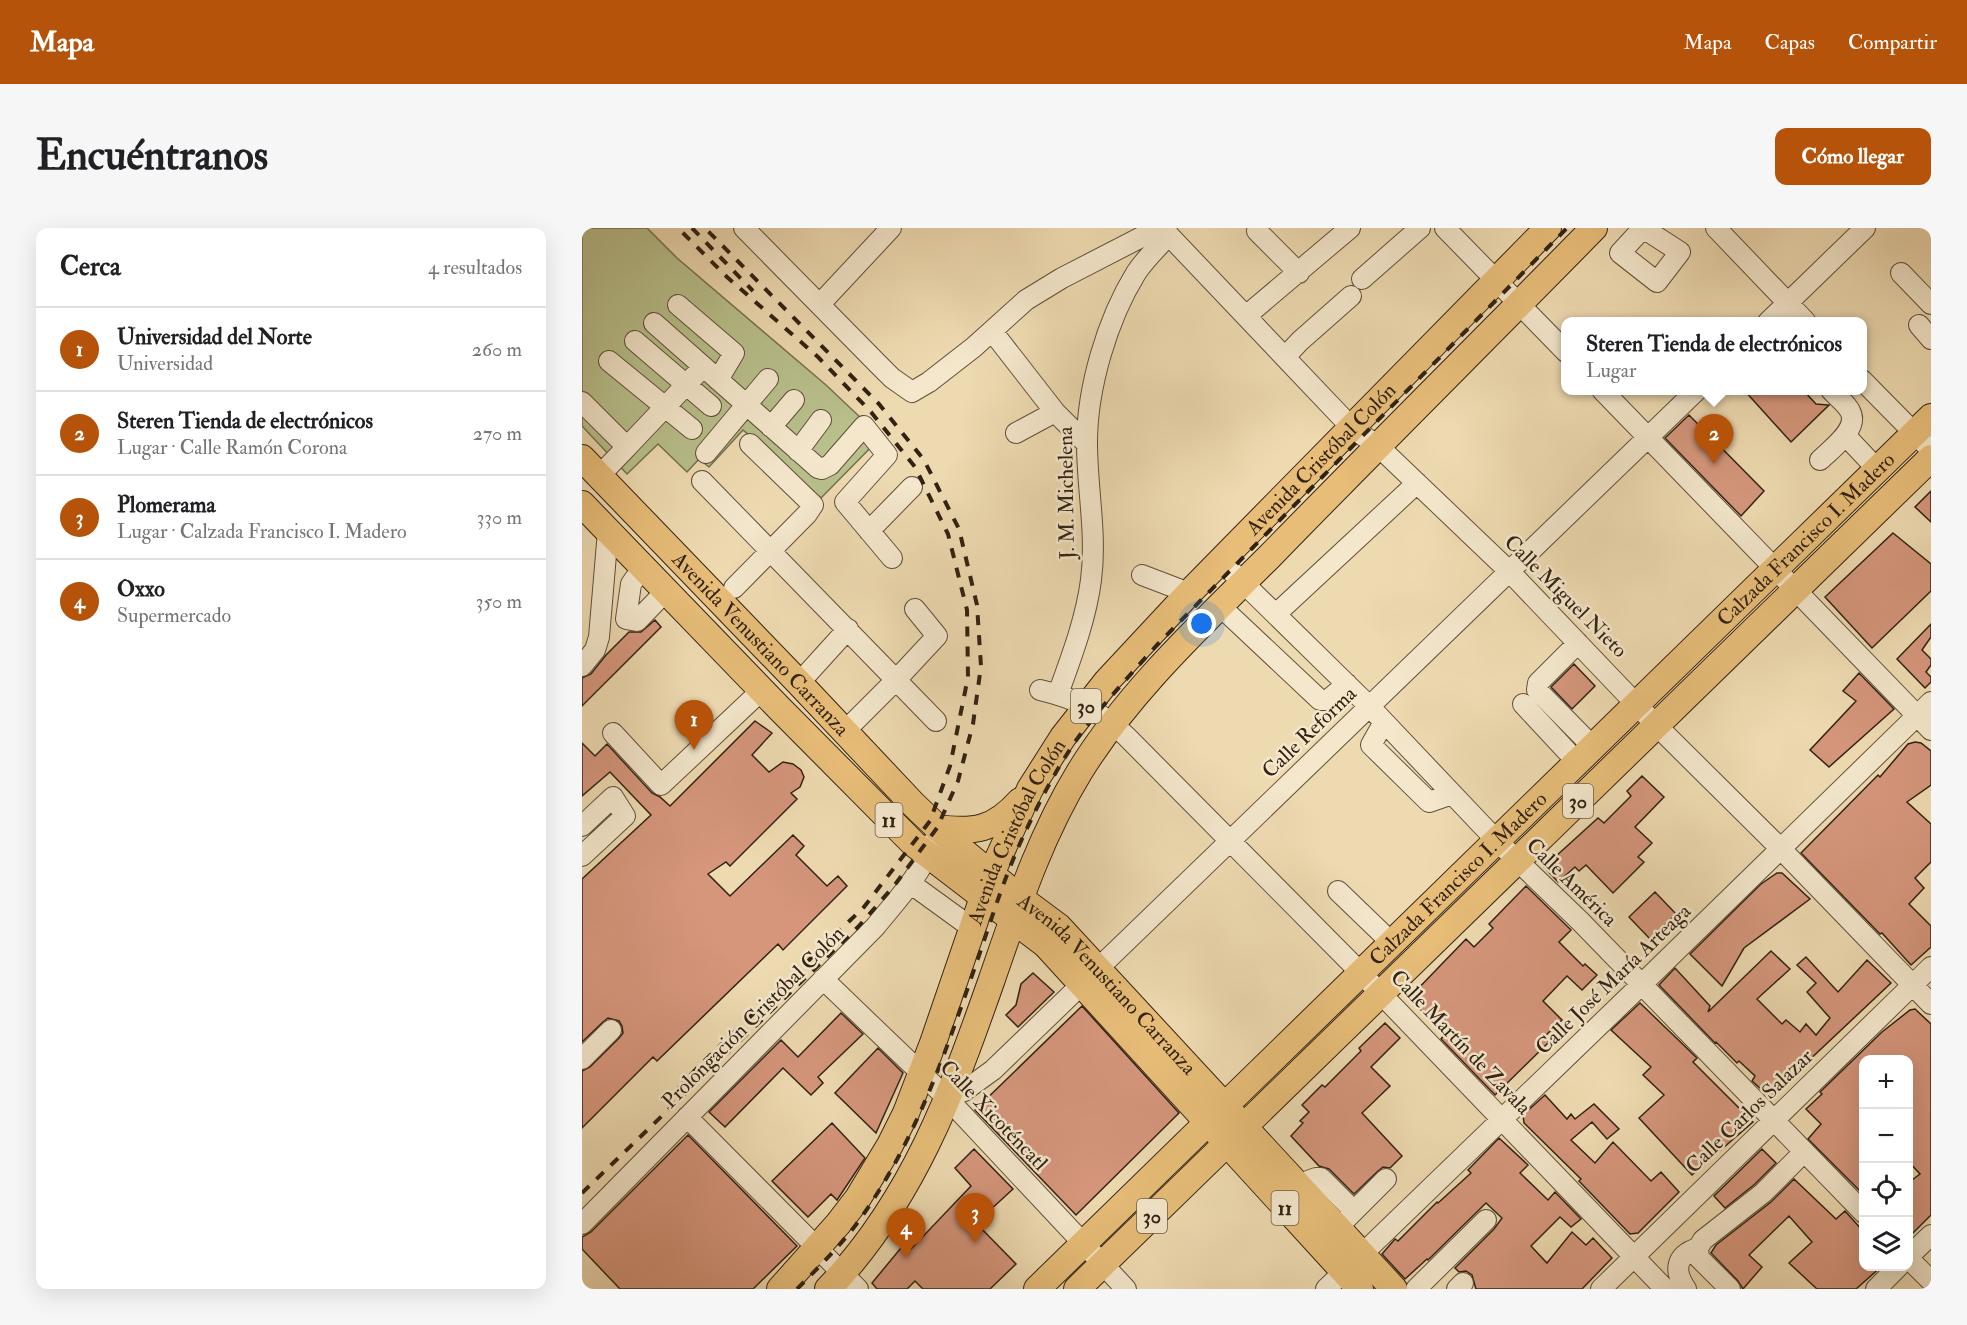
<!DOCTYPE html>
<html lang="es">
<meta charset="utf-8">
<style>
body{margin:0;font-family:"IM FELL Double Pica",serif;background:#f6f6f6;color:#202124}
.controls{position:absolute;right:18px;bottom:18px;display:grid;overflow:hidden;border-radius:12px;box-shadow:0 6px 24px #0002}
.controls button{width:54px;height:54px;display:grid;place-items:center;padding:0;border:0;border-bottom:2px solid #e0e0e0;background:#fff;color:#202124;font:30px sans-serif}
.you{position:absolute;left:620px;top:396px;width:21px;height:21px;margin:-15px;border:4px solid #fff;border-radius:50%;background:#1a73e8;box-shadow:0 0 0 9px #1a73e833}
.badge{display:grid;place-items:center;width:39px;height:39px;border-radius:50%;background:#b45309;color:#fff;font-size:20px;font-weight:700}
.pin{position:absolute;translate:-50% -50px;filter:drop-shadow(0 2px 3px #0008)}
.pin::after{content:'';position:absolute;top:32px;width:21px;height:18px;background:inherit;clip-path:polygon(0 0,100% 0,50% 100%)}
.popup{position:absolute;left:979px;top:89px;width:306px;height:78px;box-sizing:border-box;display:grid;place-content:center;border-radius:12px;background:#fff;filter:drop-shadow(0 2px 4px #0005);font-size:20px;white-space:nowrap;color:#757577}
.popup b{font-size:22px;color:#202124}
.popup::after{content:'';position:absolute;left:50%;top:100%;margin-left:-12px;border:12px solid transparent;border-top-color:#fff}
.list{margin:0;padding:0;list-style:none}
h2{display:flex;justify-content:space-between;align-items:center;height:78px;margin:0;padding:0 24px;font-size:26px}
h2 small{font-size:20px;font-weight:400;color:#757577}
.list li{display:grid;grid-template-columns:39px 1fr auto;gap:18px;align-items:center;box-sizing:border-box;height:84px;padding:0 24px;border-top:2px solid #e0e0e0}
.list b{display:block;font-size:22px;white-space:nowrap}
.list p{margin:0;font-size:20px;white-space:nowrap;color:#757577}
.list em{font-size:20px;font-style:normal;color:#757577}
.icon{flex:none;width:33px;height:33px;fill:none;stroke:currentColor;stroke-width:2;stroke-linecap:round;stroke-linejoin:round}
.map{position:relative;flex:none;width:1349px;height:1061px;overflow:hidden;border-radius:12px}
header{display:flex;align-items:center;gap:36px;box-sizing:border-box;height:84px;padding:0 30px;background:#b45309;color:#fff}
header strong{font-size:28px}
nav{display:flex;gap:33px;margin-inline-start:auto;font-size:21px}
.intro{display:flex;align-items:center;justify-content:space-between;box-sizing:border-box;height:144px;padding:0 36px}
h1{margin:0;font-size:42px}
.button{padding:15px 27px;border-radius:12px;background:#b45309;color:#fff;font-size:21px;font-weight:700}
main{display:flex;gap:36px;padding:0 36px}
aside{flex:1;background:#fff;border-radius:12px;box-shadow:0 6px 24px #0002}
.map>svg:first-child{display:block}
.green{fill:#b8c08c;stroke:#747150;stroke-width:1.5}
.building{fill:#d5967c;stroke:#312213;stroke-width:1.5}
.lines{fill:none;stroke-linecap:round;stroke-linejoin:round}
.minor-casing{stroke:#60503a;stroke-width:22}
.major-casing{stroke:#312213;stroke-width:28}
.minor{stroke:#f4e7cc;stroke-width:20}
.major{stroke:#e7bd78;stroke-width:26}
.rail{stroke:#312213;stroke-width:4;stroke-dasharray:10 10;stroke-linecap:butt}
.labels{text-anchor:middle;stroke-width:5;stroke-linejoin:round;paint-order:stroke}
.shield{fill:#f4e7cc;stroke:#6c5d4a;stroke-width:1.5}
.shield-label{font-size:20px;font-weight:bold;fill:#312213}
.street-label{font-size:21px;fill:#312213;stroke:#f4e7cc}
</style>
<header>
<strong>Mapa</strong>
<nav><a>Mapa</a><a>Capas</a><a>Compartir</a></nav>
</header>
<div class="intro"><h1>Encuéntranos</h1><a class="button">Cómo llegar</a></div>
<main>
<aside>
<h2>Cerca<small>4 resultados</small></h2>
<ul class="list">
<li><span class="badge">1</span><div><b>Universidad del Norte</b><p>Universidad</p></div><em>260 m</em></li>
<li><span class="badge">2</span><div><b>Steren Tienda de electrónicos</b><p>Lugar · Calle Ramón Corona</p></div><em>270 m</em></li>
<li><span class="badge">3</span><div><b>Plomerama</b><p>Lugar · Calzada Francisco I. Madero</p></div><em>330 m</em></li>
<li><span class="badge">4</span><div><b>Oxxo</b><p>Supermercado</p></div><em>350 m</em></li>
</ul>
</aside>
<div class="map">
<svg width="1349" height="1061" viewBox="0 0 1349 1061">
<rect width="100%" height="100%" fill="#eedab1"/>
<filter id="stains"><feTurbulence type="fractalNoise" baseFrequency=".00333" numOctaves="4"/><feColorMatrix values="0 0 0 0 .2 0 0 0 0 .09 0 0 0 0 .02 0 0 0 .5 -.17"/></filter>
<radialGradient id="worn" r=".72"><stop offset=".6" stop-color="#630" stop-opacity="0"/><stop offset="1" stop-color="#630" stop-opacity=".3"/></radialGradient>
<path class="green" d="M0,0h65l30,30 149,127 55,52 -60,61 -78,-68 -34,37 -10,-8 -12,13 -29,-28 -31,30 -45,-48z"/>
<path class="building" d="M1162,162h59l13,14 13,1 -38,37z
M1107,187l75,76 -23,25 -76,-78z
M1349,263v31l-16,-15z
M1311,305l38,31v27l-59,57 -47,-51z
M73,392l6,7 -79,79v-28l9,-4 15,-19 23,-23h12z
M1349,396v13l-9,13 9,9v6l-5,7 5,5v5l-6,6 -28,-29z
M992,436l21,22 -23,23 -21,-22z
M1277,445l35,36 -65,58 -19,-17 46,-49 -13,-10z
M173,493l17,12 -20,22 17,17 14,-10 10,2 8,6 3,7 -4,10 -9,6 6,6 -67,67 -4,-4 -18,12 22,22 63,-61 11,11 -8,9 31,31 11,-10 9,10 -64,64 -5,-6 -121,117 -4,-4 -71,71v-57l8,-4 29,-29 4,-5 -1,-7 -3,-5 -11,-3 -5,4 -21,20v-163l69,-64 -41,-43 -28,24v-53l13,13 12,-12 45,49 8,4 10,9z
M1333,514l6,1 10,8v34l-24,17 24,22v38l-16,16 9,10 -15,16 22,22v21l-20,18 -29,-32 -2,1 -79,-81 77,-78 2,2 28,-33z
M1060,548l22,21 -29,30 17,16 -14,14 6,5 -31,31 -27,-28 -7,6 -4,-4 -17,15 -14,-15 54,-49 6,5 27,-27 -4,-5z
M1195,645h5l28,26 -66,49 -22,38 -32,-32 71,-70z
M944,658l45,44 -12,12 24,24 2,-2 12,11 -15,15 -15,-14 -24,25 19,19 -18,17 5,5 -54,53 -54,-56 4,-5 -36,-36 57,-59 8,8 19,-19 -4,-4z
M1073,664l21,22 -26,25 -21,-22z
M1189,723l19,18 -33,30 25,25 4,-4 14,12 6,-8 10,11 14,-17 -23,-26 9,-9 -19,-18 9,-8 32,35 29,-32 24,23 -121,114 -18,-16 3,-5 -16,-15 -2,2 -21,-21 -1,1 -56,-58 16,-17 35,38 -2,6z
M451,745l21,19 -36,35 -12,-12 10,-10 5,-21z
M1058,775l57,55 -4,4 60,60 -61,53 -53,-57 25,-23 -21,-20 8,-8 -40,-37z
M500,778l97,107 -103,102 -101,-105z
M1333,781l16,15v191l-23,23v-55l12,-9 -12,-13v-102h-45v135l-55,-55 13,-15 -15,-15 16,-15 -2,-2 62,-60 28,-22z
M259,785l22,21 -45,43 5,6 -12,12 -28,-27 -58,59 -16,-15 72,-72 17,17z
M803,795l15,15 -29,29 19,19 -28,27 40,43 -12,12 -7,-1 -5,4 -24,23 -25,-25 -10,-3 -28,-30 12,-13 -3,-2 9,-9 -7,-7 20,-20 3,2 36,-36 -2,-3z
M296,820l25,25 -27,60 -41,-40z
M963,867l22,24 4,-5 4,5 19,-15 25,25 -12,10 -15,-17 -21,18 24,23 18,-21 38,39 10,-9 18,20 -41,41 -8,1 -51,-53 2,-2 -57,-56 -1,-8z
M250,895l33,35 -28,42 -6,-6 -23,23 -36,-36z
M106,907l109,111 -44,43h-133l-38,-40v-12l9,-5z
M917,910l29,27 -8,8 28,27 7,-8 26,27 -10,8 -11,-10 -29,29 16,17 25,-31 14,13 7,-7 19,20 -30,31h-106l-4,-14 -6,-4 -7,1 -4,-4 39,-39 8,-11 -16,-15 -58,57 -1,-1 -22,20 -23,-25 13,-15 3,2 39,-39 1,1 33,-30 -3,-3z
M392,921l39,40 -37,34 40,41 -26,25h-67l-8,-8 -8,8h-30l-5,-6 33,-40 6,6 60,-63 -16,-18z
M1180,921l14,14 -21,21 -30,24 -11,-12z
M1212,951l42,40 9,-8 18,20v35h19l-26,23h-39l-28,-26 23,-21 -23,-26 -40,39 13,12 -19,22 -5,-8 -27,-28 5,-8 55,-43z"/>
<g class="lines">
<defs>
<path id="minor" d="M162,0l134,136 14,14 20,14 17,-10 45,-35 52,-47 36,-22 97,-50
M580,0l190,200 26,18 132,126 146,153 125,124 150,155
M676,0l-1,3 42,42
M863,0l121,124
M1061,0l-23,25 37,29 23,-30 -37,-24
M1134,0l90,94
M1319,45l30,31
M780,51l58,-51
M238,76l71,-76
M96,77l56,48 -16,27
M664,88l104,-88
M1186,94l97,-94
M72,95l164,145 4,1 8,-4 34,-39 23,29 -42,47 47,56
M1337,97l12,14
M410,103l63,81 32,32
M53,113l76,65
M703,129l15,-16 51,-45
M27,133l83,68
M1280,152l69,70
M1020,162l329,340
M0,174l45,45 -28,29
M189,199l23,-27
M434,205l39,-21
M1263,207l32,34
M45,219l76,-80
M216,223l23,-31
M124,225l62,-74
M1238,232c11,-11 40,-31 30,-49 -4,-8 -13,-14 -19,-21
M120,253l234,240
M287,303l43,-44
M639,333l149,146 127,134 83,80 284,292
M61,339l-12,17 -5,35 11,2 29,-30
M560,347l47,18
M152,360l73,-74 6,-9 -63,-61
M638,378l100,94h8l19,-16
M694,386l141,-131
M996,415l-40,40 -1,7 56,57
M0,438l13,-16 4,-13 9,-106
M217,455l49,-54
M458,462c38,9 58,20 86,46l235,237 304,316
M476,466c13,-36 28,-75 33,-114 6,-46 -4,-91 -4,-137 0,-55 20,-123 49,-170 9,-14 22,-26 33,-38
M941,476l54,58
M802,494l-13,23 58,57 23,-8
M262,504l52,-52 41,-44 -22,-27
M31,505l48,52 101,-95
M0,598l31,-29 12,19 -43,40
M328,655l62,45
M756,663l54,52
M241,751l124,119 179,191
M0,831l29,-29
M365,870l17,-7 29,-21 704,-680
M105,889l171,172
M715,957l19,-7h5l33,33
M763,992l41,-41
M0,996l293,-297c21,-26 47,-53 58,-85
M1326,1029l23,-22
M1326,1030l23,23
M744,1061l315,-304 290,-283
M834,1061l70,-69
M875,1061l6,-6
M1019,1061l330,-322
M1104,1061c-13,-19 -10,-34 12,-41
M1148,1061l-31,-31 -1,-10 5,-8 60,-47 41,-41
M1294,1061l23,-23"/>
<g id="major">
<path id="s1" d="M0,230l217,225 114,121 45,43 62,51 39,29 335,362"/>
<path d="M0,276l197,204 135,136 132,101 314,344"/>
<path d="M355,600c37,5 57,2 83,-27"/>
<path id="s2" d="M198,1061l58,-65 20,-26 32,-53 16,-32 27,-70 58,-169 39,-85 33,-52 44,-56 82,-88 359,-365"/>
<path d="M246,1061c85,-89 124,-196 164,-310 25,-72 48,-143 88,-208 50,-81 123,-148 190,-215 107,-110 216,-218 324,-328"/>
<path id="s3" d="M455,1061l894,-872"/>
<path d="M495,1061l854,-831"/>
</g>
</defs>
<use href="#minor" class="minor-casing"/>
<use href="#major" class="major-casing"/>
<use href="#minor" class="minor"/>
<use href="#major" class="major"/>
<path class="rail" d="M110,0l61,63
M95,862l20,-22 167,-161 66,-86 20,-55 18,-89 -1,-67 -19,-76 -33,-67 -44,-55 -53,-55 -91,-80 -49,-49
M0,965l276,-266 36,-41 43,-58 21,-47 15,-57 8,-58 -4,-61 -18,-76 -35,-69 -45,-56 -174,-176
M215,1061c20,-20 41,-41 58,-63 58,-78 89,-169 120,-259 15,-43 28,-87 47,-128 17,-37 36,-74 60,-107 23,-30 49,-58 74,-86l411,-418"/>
</g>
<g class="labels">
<g class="shield">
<rect x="489" y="461" width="30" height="34" rx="4.5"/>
<rect x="981" y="556" width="30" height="34" rx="4.5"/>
<rect x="293.5" y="575" width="27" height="34" rx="4.5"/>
<rect x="689.5" y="963" width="27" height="34" rx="4.5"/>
<rect x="555" y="971" width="30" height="34" rx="4.5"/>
</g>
<g class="shield-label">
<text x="504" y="485">30</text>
<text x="996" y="580">30</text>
<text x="307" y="599">11</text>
<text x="703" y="987">11</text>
<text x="570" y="995">30</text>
</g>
<g class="street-label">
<text dy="7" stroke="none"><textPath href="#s2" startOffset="1006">Avenida Cristóbal Colón</textPath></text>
<text transform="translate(484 265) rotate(-91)" y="7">J. M. Michelena</text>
<text dy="7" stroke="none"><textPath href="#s3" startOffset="1074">Calzada Francisco I. Madero</textPath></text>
<text transform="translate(984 368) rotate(45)" y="7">Calle Miguel Nieto</text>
<text dy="7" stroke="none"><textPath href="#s1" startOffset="258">Avenida Venustiano Carranza</textPath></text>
<text transform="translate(727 504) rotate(-44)" y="7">Calle Reforma</text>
<text dy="7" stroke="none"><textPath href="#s2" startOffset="520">Avenida Cristóbal Colón</textPath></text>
<text dy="7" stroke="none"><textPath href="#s3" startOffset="588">Calzada Francisco I. Madero</textPath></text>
<text transform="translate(990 654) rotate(44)" y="7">Calle América</text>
<text transform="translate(1031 751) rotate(-44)" y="7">Calle José María Arteaga</text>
<text dy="7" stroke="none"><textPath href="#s1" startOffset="744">Avenida Venustiano Carranza</textPath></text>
<text transform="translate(171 789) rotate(-45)" y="7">Prolongación Cristóbal Colón</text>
<text transform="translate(879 814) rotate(46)" y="7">Calle Martín de Zavala</text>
<text transform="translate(1167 883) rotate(-44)" y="7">Calle Carlos Salazar</text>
<text transform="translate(412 887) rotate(46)" y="7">Calle Xicoténcatl</text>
</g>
</g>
<rect width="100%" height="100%" filter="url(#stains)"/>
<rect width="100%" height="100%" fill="url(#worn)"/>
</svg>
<div class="controls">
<button>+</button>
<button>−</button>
<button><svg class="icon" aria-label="locate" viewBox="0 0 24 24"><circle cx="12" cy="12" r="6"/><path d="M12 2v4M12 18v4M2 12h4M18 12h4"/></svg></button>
<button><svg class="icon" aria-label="layers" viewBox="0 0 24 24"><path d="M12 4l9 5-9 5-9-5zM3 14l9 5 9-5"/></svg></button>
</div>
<div class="you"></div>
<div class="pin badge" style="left:112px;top:522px">1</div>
<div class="pin badge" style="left:1132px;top:236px">2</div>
<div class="popup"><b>Steren Tienda de electrónicos</b>Lugar</div>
<div class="pin badge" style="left:393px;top:1015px">3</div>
<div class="pin badge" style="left:324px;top:1030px">4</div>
</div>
</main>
